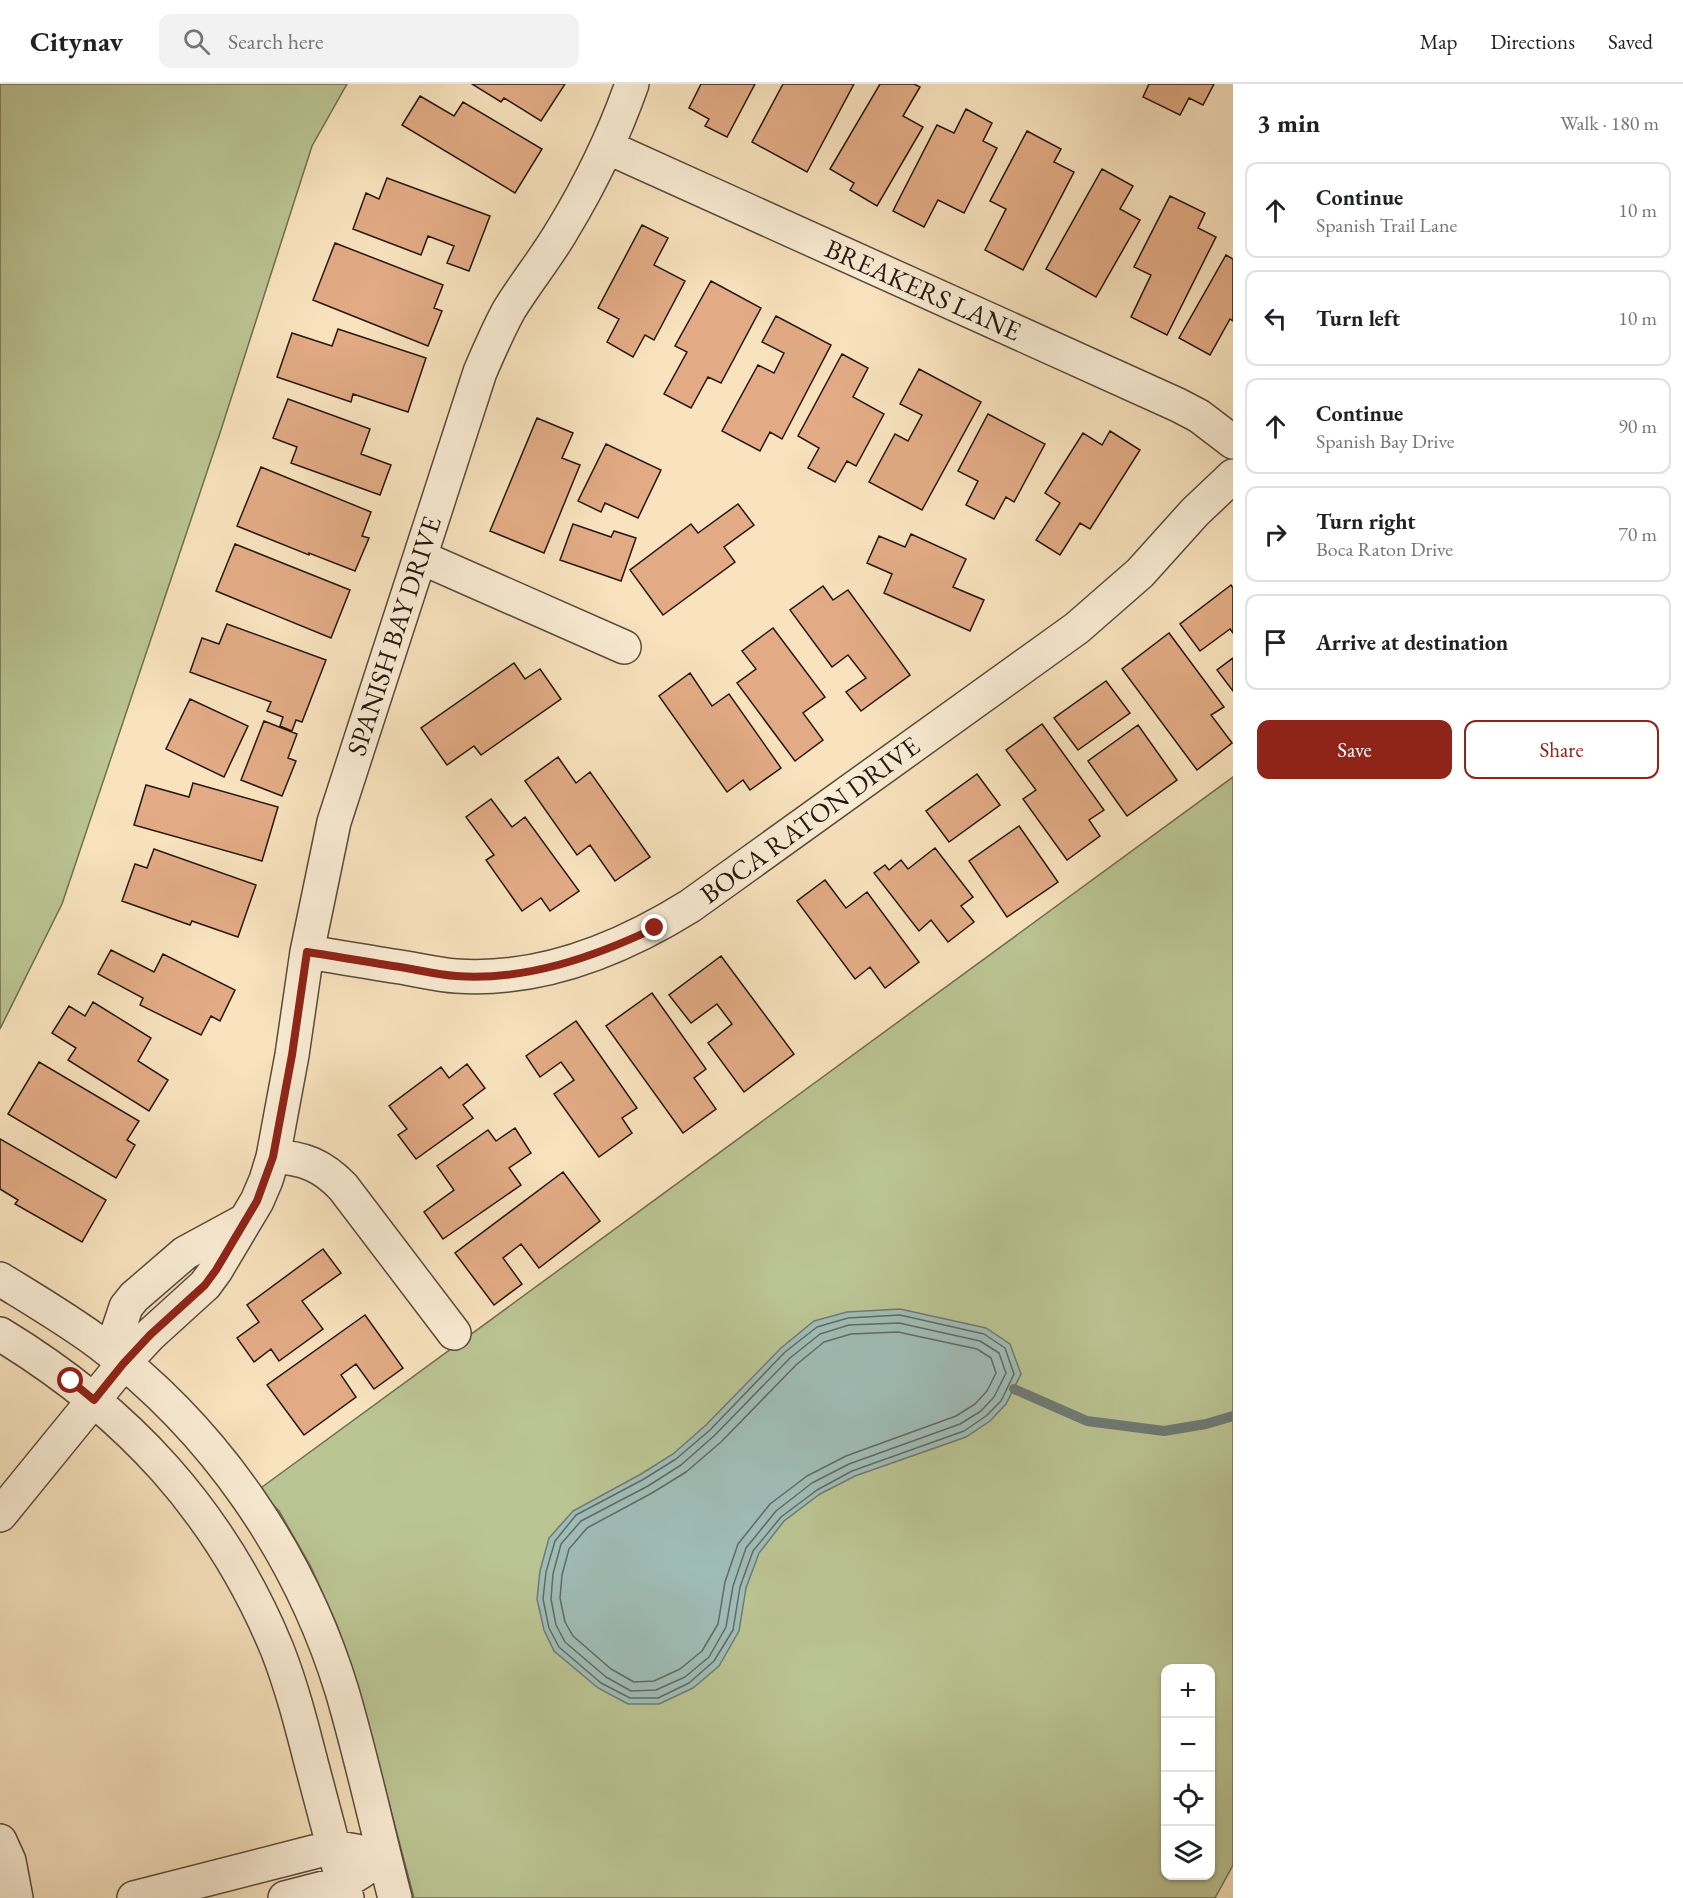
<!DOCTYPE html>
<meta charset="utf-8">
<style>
body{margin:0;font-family:"EB Garamond",serif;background:#f2f2f2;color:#202124}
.controls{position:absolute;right:18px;bottom:18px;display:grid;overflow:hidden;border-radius:12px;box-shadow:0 2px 4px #0004}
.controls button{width:54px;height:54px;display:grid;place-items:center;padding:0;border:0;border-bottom:2px solid #e0e0e0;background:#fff;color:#202124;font:30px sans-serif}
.stop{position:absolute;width:18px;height:18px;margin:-14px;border:4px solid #8f2418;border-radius:50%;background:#fff}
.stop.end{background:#8f2418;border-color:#fff;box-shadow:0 2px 6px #0008}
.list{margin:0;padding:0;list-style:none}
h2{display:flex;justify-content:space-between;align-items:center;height:78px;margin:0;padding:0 24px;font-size:26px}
h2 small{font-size:20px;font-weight:400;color:#757577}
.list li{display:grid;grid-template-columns:39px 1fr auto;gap:18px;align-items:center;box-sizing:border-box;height:96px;margin:0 12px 12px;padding:0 12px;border:2px solid #e0e0e0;border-radius:12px}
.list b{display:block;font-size:22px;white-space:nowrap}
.list p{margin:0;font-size:20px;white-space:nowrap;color:#757577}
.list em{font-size:20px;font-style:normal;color:#757577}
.actions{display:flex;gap:12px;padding:18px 24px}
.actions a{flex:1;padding:14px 0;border:2px solid #8f2418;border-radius:12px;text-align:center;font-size:21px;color:#8f2418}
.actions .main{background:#8f2418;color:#fff}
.icon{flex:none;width:33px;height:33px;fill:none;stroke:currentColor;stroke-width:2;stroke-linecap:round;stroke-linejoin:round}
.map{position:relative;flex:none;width:1233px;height:1814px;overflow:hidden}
header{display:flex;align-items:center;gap:36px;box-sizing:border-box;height:84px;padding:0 30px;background:#fff;border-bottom:2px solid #e0e0e0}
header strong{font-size:28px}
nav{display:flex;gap:33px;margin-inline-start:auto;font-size:21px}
.search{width:420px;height:54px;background:#f2f2f2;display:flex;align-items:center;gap:15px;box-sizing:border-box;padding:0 21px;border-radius:12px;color:#757577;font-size:22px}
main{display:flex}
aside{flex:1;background:#fff}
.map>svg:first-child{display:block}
.green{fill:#bbc493;stroke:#716e52;stroke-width:1.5;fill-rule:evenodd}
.water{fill:#9fbdb7;stroke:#6f7b75;stroke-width:1.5}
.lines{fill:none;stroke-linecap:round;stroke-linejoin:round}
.shore{stroke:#636a64;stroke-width:1.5}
.stream{stroke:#6f7b75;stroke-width:10}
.building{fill:#e2ab85;stroke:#271711;stroke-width:1.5}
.minor-casing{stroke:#5b4a3c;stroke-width:36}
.minor{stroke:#faedd5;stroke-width:33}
.route{stroke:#8f2418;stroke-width:8}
.labels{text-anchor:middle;stroke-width:4.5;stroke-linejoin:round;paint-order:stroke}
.street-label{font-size:27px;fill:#271711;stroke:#faedd5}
</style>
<header>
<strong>Citynav</strong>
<div class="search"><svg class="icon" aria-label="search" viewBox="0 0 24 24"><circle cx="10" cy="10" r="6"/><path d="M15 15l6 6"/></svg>Search here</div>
<nav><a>Map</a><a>Directions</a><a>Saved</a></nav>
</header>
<main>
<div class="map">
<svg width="1233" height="1814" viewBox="0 0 1233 1814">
<rect width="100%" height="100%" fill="#f8e3be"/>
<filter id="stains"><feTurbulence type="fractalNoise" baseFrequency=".00333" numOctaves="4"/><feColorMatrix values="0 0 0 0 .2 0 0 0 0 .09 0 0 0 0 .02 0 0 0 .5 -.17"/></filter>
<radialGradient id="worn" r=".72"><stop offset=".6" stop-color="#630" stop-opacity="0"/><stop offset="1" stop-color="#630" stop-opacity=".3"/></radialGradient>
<path class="green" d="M0,0h347l-35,62 -92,287 -158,471 -62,125z
M1233,693v1088l-18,33h-801l-56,-212 -21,-61 -26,-58 -32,-56 -21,-21zM1166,1584h44v208h-44z"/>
<path class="water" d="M900,1225l86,19 24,16 11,30 -15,30 -16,17 -24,16 -111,39 -35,18 -36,27 -25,32 -13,35 -7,43 -20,35 -26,22 -34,16h-31l-30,-16 -44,-37 -10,-21 -7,-31 3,-28 9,-33 24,-27 68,-37 32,-20 33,-29 75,-77 33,-27 33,-9z"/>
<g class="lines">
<path class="shore" d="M900,1231l84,19 21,14 9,26 -13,27 -15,15 -22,15 -112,40 -35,19 -36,27 -28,34 -13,36 -7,43 -19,31 -25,22 -31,15h-28l-29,-15 -42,-36 -10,-19 -6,-29 3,-27 9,-31 21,-26 68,-36 32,-20 34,-29 75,-78 32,-25 31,-9z
M899,1239l81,18 19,12 7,20 -12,24 -13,14 -21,13 -111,40 -37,19 -36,28 -30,37 -13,38 -7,41 -17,30 -24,20 -29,13 -25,1 -25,-14 -41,-35 -9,-17 -5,-26 2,-25 8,-30 20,-23 67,-35 33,-21 34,-30 75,-77 30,-24 29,-9z
M898,1248l79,17 14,9 5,15 -9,18 -12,13 -19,12 -110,40 -39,20 -37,28 -32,40 -13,38 -7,42 -16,27 -22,18 -26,12 -20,1 -23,-13 -38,-33 -8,-14 -5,-24 2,-23 7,-26 18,-21 65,-35 34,-21 35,-30 75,-77 28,-23 27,-8z"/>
<path class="stream" d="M1014,1305l73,32 77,10 42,-7 27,-8"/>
</g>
<path class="building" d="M472,0h93l-24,37 -37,-23 -3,4z
M701,0h54l-28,53 -22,-11 4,-7 -20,-11z
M783,0h71l-47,88 -55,-30z
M880,0h34l6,3 -17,29 20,11 -46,79 -27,-16 4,-7 -24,-14z
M1149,0h65l-11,21 -14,-7 -9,17 -37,-18z
M420,12l34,20 9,-14 79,47 -27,44 -113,-68z
M966,25l26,14 -9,18 14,7 -33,65 -26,-13 -14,27 -31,-16 44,-86 17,8z
M1027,47l34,18 -7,13 20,10 -51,98 -38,-20 21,-41 -16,-8z
M1102,85l31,17 -13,23 20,11 -44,77 -50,-28z
M387,94l103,38 -21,55 -22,-8 7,-17 -26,-10 -7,19 -68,-26 13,-36 13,6z
M1170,112l35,17 -7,15 18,9 -49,98 -36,-18 20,-42 -17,-8z
M642,141l26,13 -14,27 31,16 -31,59 -9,-5 -12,22 -26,-15 12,-23 -21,-11z
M335,159l108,42 -9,23 8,3 -14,35 -115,-46z
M1226,171l7,4v62l-3,-2 -20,36 -31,-17z
M711,197l50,27 -40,75 -13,-6 -17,31 -27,-14 23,-42 -12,-6z
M776,232l55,29 -49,94 -12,-7 -10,19 -38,-20 36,-66 16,8 10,-20 -22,-11z
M338,245l88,29 -18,54 -55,-18 -2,8 -74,-25 15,-44 40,13z
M842,270l26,14 -15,29 31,17 -28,52 -9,-5 -12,21 -27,-14 11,-20 -21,-12z
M919,285l62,33 -59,108 -53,-28 26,-48 13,7 14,-26 -22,-11z
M288,315l82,30 -9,25 30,11 -11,30 -89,-32 6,-16 -24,-9z
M988,330l57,30 -31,58 -8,-5 -12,22 -28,-14 12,-24 -20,-10z
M537,334l36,15 -11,25 18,7 -36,88 -54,-22z
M1110,347l30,19 -50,79 -10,-6 -20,32 -24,-15 24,-37 -15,-10 38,-60 19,12z
M606,360l55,26 -23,48 -33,-15 -4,9 -23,-11z
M261,383l110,45 -9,24 7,2 -14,33 -46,-18v2l-72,-29z
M738,420l16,21 -30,22 11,15 -72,53 -33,-45 61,-46 7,9z
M573,440l38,13 3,-6 22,7 -15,43 -61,-21z
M911,450l55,25 -13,28 31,13 -14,31 -86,-38 8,-19 -25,-11 12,-27 26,11z
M235,460l115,46 -19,48 -115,-47z
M1231,501l2,3v45l-3,-4 -30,22 -20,-27z
M823,502l10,14 15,-10 62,85 -49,36 -15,-19 20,-14 -18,-23 -16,12 -42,-57z
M227,540l99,36 -24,62 -6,-2 -4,11 -12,-5 3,-9 -16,-6 4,-9 -81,-30 12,-34 17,6z
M773,544l52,69 -22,16 20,27 -28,21 -58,-78 19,-14 -14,-18z
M1169,549l55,74 -13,8 21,28 -35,27 -75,-101z
M1233,574v33l-16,-21z
M514,579l11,16 15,-10 21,30 -80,56 -7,-9 -27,19 -26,-37z
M690,589l22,33 17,-12 52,74 -31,22 -7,-10 -16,12 -68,-96z
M1106,597l24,32 -52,37 -24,-32z
M190,615l58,27 -24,51 -58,-28z
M264,637l33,13 -9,24 8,3 -14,35 -41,-16z
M1042,640l62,86 -15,10 11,16 -33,24 -44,-61 13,-9 -30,-40z
M1138,641l39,55 -50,36 -39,-55z
M558,673l18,26 14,-11 60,85 -35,24 -25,-36 -13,10 -52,-74z
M977,690l23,31 -51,37 -23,-31z
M193,699l85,24 -16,54 -128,-36 12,-40 43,12z
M491,715l21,28 13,-10 54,74 -29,20 -9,-13 -19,13 -36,-51 8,-5 -28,-38z
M1019,742l39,56 -51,35 -38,-56z
M935,764l38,49 -12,9 13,16 -26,20 -17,-22 -12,11 -45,-58 11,-8 4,5 12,-10 7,9z
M154,765l102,36 -18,52 -46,-16 -2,4 -68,-24 13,-37 12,4z
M825,796l21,28 21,-16 52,70 -34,26 -15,-21 -15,12 -58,-78z
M111,866l43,22 9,-18 72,36 -15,31 -9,-5 -10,19 -61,-30 3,-7 -45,-24z
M721,872l73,98 -50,38 -36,-49 24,-19 -15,-20 -26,19 -22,-28z
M652,909l54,76 -12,9 22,31 -33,24 -77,-107z
M93,918l58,36 -13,23 30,19 -19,31 -81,-51 8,-12 -24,-15 17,-27 16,10z
M576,937l61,87 -15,10 10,15 -33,24 -45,-63 20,-14 -13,-18 -21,15 -14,-21z
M39,978l100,59 -12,19 8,5 -19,33 -108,-64z
M467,980l18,24 -22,17 10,13 -57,41 -18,-24 9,-6 -18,-23 52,-39 8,11z
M515,1044l16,25 -22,15 12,17 -78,54 -19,-27 30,-22 -17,-24 51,-36 8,11z
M0,1055l106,61 -24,42 -67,-38 3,-4 -18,-11z
M563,1088l37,49 -61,47 -18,-24 -18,14 19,26 -28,21 -39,-52z
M323,1165l18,24 -39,28 21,28 -44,32 -8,-12 -17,13 -17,-24 22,-16 -12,-17z
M365,1231l38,53 -29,21 -18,-25 -15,11 15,22 -52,38 -37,-50z"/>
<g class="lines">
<defs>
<path id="minor" d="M607,63l571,258 21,11 34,26
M420,473l204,90
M307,868c33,5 66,11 99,16 17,3 34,7 50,8 84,6 165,-27 234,-70l387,-278 63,-55 55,-61 38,-36
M273,1073c30,0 50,9 70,30l111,146
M0,1195c34,21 68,41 99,64 115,86 201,211 243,348 20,68 35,138 53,207
M0,1250c127,77 220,177 277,315 15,38 25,78 35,117 12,44 23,88 35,132
M123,1280l-4,-16 -1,-17 8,-24 8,-10 51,-44 59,-32
M0,1431l123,-151 27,-29 55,-50 11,-15 41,-69 9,-21 7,-23 19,-102 15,-103 27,-130 146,-450c9,-21 18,-42 29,-62 17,-28 38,-53 54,-81 28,-46 51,-94 69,-145
M0,1757l9,20 7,37
M134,1814l199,-51 23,4
M285,1814l58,-15 19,-12"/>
</defs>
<use href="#minor" class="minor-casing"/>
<use href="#minor" class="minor"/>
</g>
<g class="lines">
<path class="route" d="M71,1297l23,19 29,-36 27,-29 55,-50 11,-15 41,-69 16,-44 19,-102 15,-103c33,5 66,11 99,16 17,3 34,7 50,8 70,5 138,-19 199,-48"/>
</g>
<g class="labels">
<g class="street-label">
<text transform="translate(923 206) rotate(24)" y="9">BREAKERS LANE</text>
<text transform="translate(394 552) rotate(-72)" y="9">SPANISH BAY DRIVE</text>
<text transform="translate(810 736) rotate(-36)" y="9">BOCA RATON DRIVE</text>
</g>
</g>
<rect width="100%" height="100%" filter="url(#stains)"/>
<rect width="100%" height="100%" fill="url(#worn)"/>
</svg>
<div class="controls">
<button>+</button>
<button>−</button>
<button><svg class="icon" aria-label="locate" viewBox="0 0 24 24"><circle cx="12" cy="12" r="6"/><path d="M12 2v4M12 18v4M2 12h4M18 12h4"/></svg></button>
<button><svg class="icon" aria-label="layers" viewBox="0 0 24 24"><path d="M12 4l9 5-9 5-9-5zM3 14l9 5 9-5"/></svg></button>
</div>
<div class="stop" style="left:71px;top:1297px"></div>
<div class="stop end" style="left:655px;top:844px"></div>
</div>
<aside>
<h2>3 min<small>Walk · 180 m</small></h2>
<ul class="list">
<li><svg class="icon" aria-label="ahead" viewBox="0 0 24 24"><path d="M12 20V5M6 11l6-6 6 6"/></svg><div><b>Continue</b><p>Spanish Trail Lane</p></div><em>10 m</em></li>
<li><svg class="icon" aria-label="left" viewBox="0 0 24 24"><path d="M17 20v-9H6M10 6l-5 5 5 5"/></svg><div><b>Turn left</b></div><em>10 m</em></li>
<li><svg class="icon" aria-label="ahead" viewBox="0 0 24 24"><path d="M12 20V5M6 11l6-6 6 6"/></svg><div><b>Continue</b><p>Spanish Bay Drive</p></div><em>90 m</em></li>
<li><svg class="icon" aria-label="right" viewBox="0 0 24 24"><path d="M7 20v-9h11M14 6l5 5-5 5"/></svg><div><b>Turn right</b><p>Boca Raton Drive</p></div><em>70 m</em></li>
<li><svg class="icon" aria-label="arrive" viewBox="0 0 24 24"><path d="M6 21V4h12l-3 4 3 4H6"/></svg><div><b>Arrive at destination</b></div></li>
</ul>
<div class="actions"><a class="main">Save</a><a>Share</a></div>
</aside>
</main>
